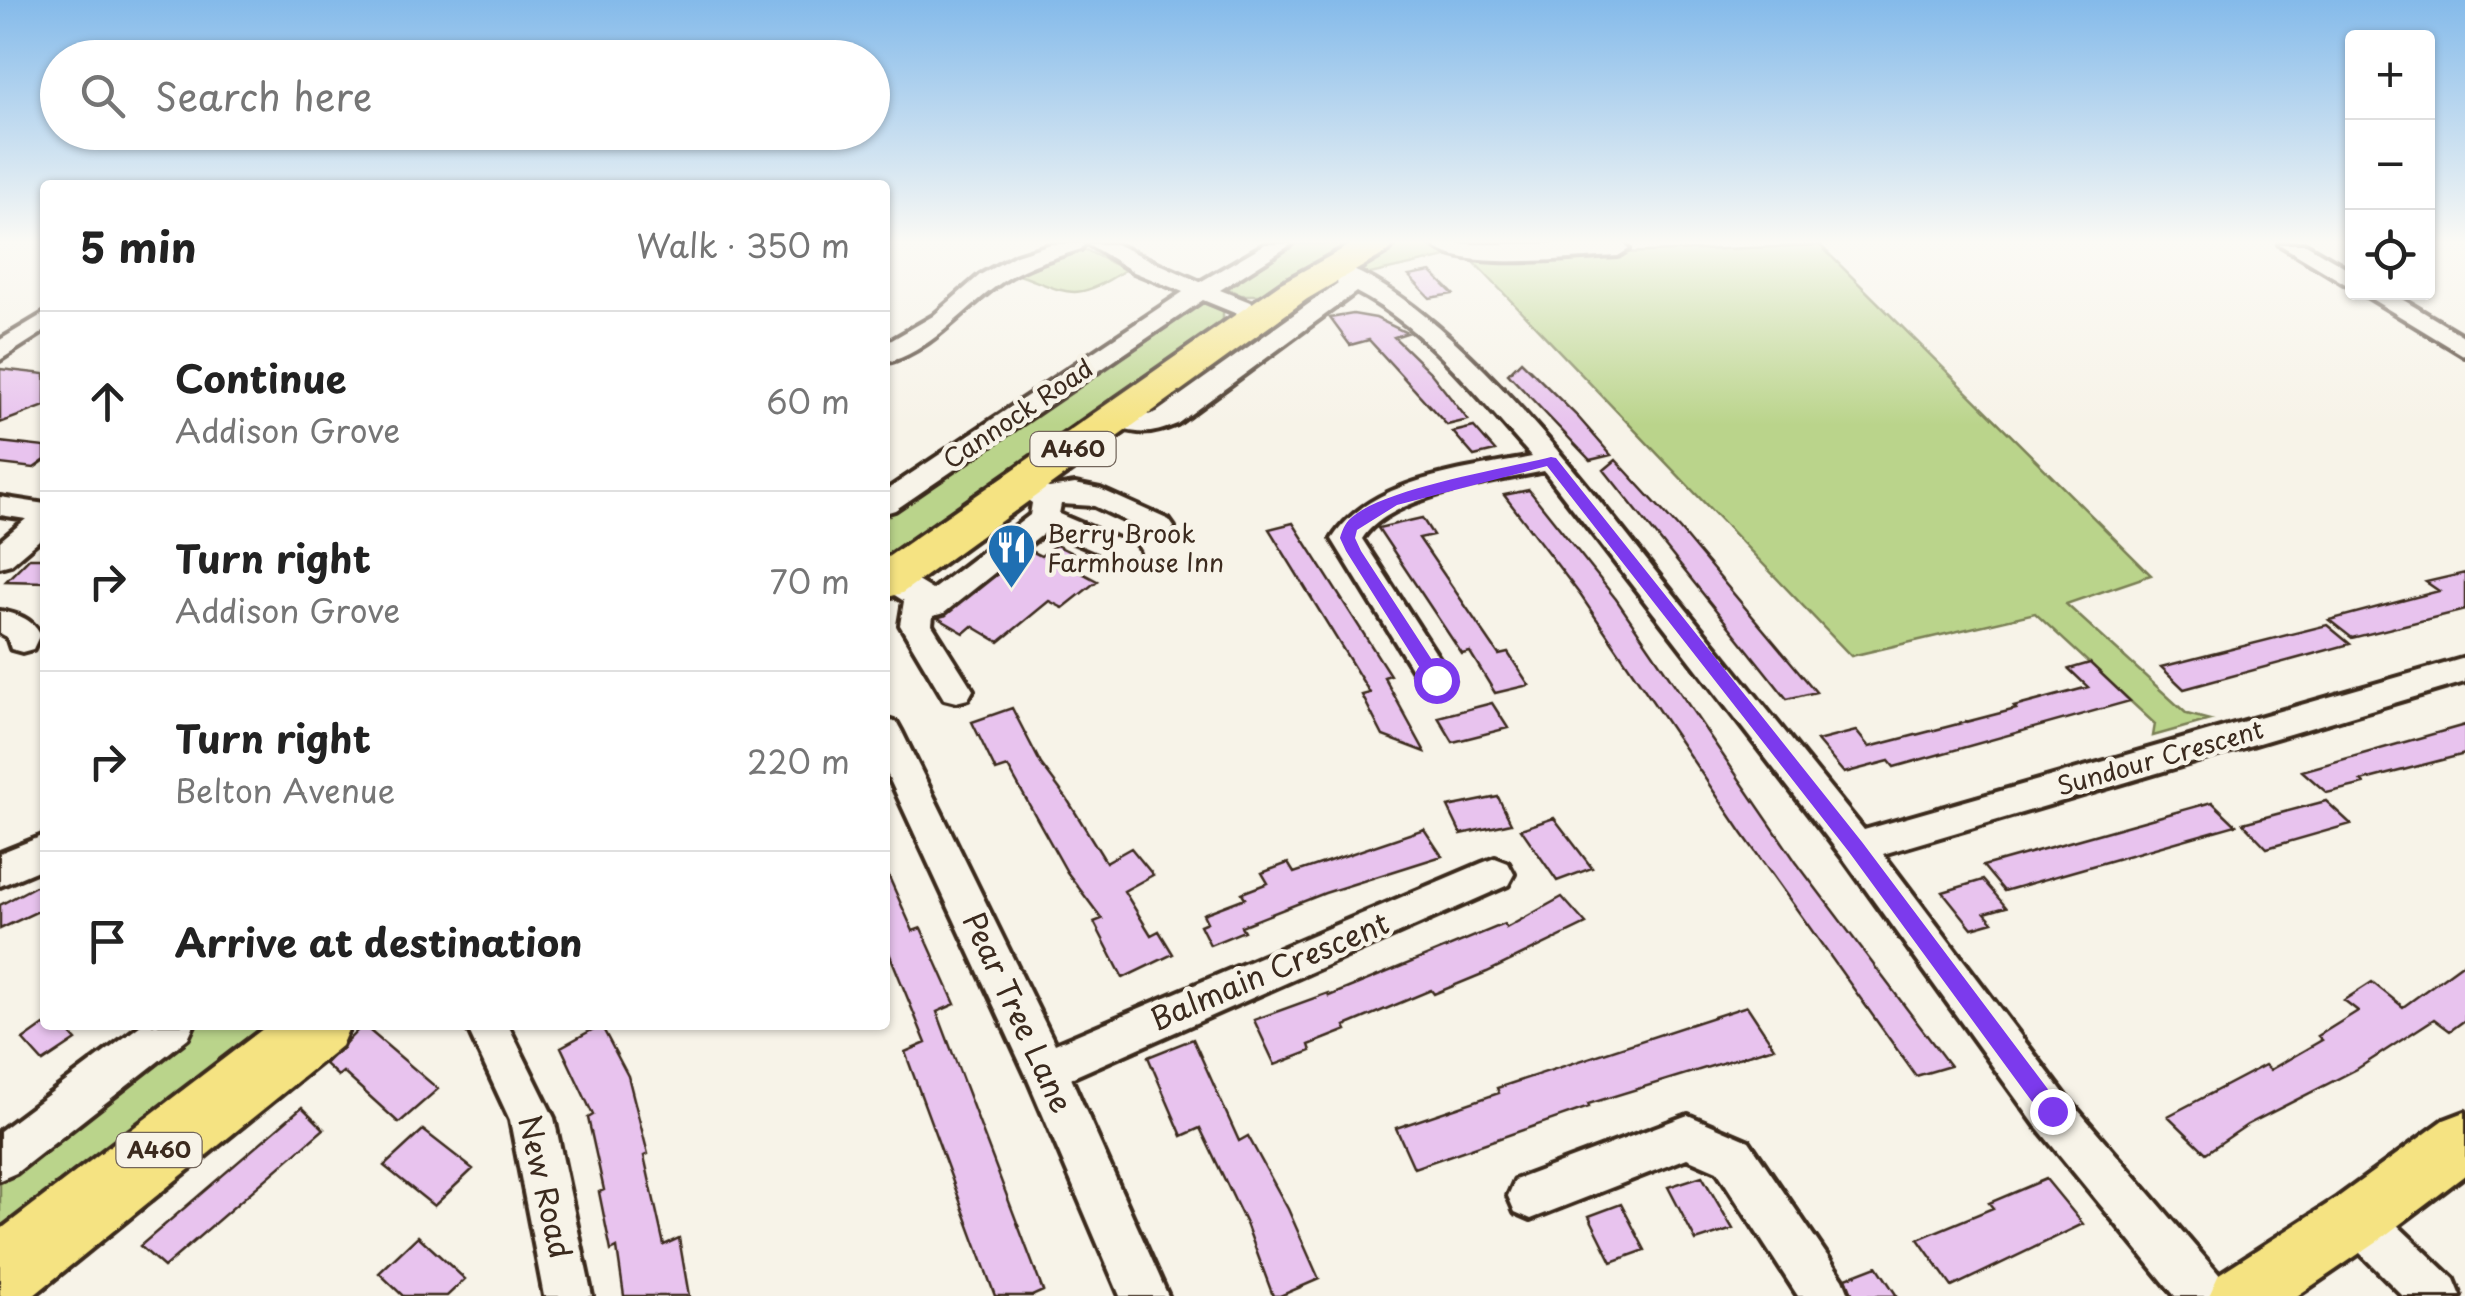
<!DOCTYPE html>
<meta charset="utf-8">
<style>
body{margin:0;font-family:"Playpen Sans",sans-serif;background:#f2f2f2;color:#222}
.controls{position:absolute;right:30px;top:30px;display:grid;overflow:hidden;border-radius:10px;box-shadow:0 2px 8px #0004}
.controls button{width:90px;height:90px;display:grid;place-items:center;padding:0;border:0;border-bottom:2px solid #e0e0e0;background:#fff;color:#222;font:50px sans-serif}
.stop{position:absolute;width:30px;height:30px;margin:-22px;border:8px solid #7c3aed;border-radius:50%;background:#fff}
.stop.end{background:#7c3aed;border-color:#fff;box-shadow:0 2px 10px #0008}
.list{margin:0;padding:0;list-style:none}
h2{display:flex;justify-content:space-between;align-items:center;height:130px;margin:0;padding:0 40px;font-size:42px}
h2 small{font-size:32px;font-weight:400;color:#767676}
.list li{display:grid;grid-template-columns:65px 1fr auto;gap:30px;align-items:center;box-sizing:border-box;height:180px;padding:0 40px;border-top:2px solid #e0e0e0}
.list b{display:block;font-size:38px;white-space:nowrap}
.list p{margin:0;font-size:32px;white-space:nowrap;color:#767676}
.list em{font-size:32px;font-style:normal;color:#767676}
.icon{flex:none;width:55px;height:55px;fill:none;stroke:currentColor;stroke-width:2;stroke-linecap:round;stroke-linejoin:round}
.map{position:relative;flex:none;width:2465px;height:1296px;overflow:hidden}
.search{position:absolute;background:#fff;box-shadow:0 2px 8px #0004;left:40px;top:40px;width:850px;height:110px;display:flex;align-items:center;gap:25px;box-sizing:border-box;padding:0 35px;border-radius:55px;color:#767676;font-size:38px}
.panel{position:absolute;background:#fff;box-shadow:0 2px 8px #0004;left:40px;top:180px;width:850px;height:850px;border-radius:10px}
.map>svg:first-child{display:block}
.green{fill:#bad48b;stroke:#7a7f54;stroke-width:2.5}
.building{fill:#e8c3ee;stroke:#3b2a1e;stroke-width:2.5}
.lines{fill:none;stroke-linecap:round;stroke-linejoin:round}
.minor-casing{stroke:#3b2a1e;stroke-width:8}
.major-casing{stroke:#3b2a1e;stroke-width:8}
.highway-casing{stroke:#3b2a1e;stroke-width:8}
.minor{fill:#f7f3e8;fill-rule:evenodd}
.major{fill:#f5e382;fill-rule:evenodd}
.highway{fill:#f5e382;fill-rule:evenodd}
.route{fill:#7c3aed}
.labels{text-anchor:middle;stroke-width:9;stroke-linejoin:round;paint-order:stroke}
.shield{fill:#f7f3e8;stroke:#73665b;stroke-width:2.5}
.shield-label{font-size:22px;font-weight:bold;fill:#3b2a1e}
.street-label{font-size:25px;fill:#3b2a1e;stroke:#f7f3e8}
.poi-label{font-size:25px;fill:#3b2a1e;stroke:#f7f3e8;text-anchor:start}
.near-street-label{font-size:30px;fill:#3b2a1e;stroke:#f7f3e8}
</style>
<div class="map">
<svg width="2465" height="1296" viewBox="0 0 2465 1296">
<rect width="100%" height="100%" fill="#f7f3e8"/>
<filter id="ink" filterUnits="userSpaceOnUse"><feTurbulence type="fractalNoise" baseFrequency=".01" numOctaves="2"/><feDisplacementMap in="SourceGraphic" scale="20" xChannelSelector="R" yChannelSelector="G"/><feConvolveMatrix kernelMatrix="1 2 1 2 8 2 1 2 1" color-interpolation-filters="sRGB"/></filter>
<g filter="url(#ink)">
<path class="green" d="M1289,244h70l-94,51h-24l-12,-6 -3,-6z
M1394,244h39l18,12 -81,18 -11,-3 -4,-6z
M1820,245l331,330 -85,29 121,110 23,6 -57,16 2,-12 -120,-111 -184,43 -380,-397z
M1078,246l47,24c-51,33 -54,24 -108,4z
M1200,301l23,10v8l-11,15 -327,226v-42z
M192,1025h85l-277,219v-73z"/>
<path class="building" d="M1431,272l22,22 -23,4 -21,-22z
M1353,314l23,4 31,15 -13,4 36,35 38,48 -21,5 -78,-85 -19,5 -20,-27z
M1521,361l57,56 33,38 -21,5 -82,-86z
M0,369l45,5v32l-45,17z
M1474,427l21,24 -21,5 -21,-24z
M0,442l45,5v13l-11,8 -34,-4z
M1616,460l64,70 136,162 -29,7 -183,-229z
M1529,490l87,109 180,263 154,204 -34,10 -174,-243 -161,-237 -77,-101z
M1422,518l11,17 -14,3 80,117 9,-2 21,32 -34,8 -25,-41 -8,2 -84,-126z
M1293,523l97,152 -6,2 41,75 -42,-16 -21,-41 8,-2 -101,-164z
M1056,545l20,10 -11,9 32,17 -34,27 -14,-7 -50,41 -27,-16 -8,7 -26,-15 91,-68 12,6z
M29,558h16v24l-39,-1z
M2465,573v37l-113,28 -23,-18 110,-29 -13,-9z
M2327,625l23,19 -166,45 -23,-22z
M2090,663l40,38 -236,66 -5,-6 -45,12 -27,-32 39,-10 13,16 147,-38 -2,-2 74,-20 -19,-18z
M1492,703l16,25 -55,14 -15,-25z
M1012,708l29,56 26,35 39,63 25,-14 22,27 -29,16 27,44 8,-4 14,23 -50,24 -29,-56 8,-3 -35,-47 -59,-105 -12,4 -24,-49z
M2465,725v29l-104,27 3,3 -37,9 -25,-22z
M1498,797l13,26 -50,11 -13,-27z
M2326,801l25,23 -84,24 -24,-25z
M2212,802l24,23 -232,66 -21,-25z
M1554,818l38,50 -35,13 -36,-52z
M1424,829l18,27 -117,37 -84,33 3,5 -34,14 -10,-20 7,-3 -4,-8 42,-16 -3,-5 26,-10 -6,-10 26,-10 6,10z
M885,868l28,63 8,-3 34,76 -18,8 106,279 -11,5h-37l-90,-244 21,-9 -41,-100z
M1983,880l23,27 -21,6 8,9 -21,6 -29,-36z
M45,881v27l-45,21v-24z
M1562,897l24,27 -99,48 -53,22 -3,-4 -86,36 2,4 -38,15 2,6 -36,14 -21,-45 74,-27 1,3 175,-72 2,4z
M2465,962v58l-15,11 -16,-12 -77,50 -110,56 -41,28 -38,-37 97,-51 5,5 52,-30 -4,-4 40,-25 -14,-11 28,-18 31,25z
M1747,1006l27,41 -186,57 1,3 -175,61 -18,-40 103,-35 -2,-5z
M44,1025h18l14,15 -33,22 -20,-22z
M363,1025l75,64 -39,34 -56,-51 -5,4 -13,-12z
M601,1025l27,51 20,78 -4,2 20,89 15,-7 10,58h-65l-7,-48 -6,3 -12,-59 5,-2 -16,-72 5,-3 -32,-68z
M1193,1039l46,102 9,-5 40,73 31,70 -39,17h-7l-26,-70 -47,-98 -18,8 -34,-79z
M302,1107l22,22 -160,138 -24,-21z
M423,1130l50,39 -39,37 -50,-40z
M1702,1176l31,53 -37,12 -28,-54z
M2046,1179l37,45 -131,63 -34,-48 75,-31 -4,-5z
M1621,1204l24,46 -33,12 -23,-46z
M418,1236l47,43 -18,17h-44l-24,-23z
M1877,1266l20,30h-44l-7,-18z"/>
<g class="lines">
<defs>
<path id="minor" d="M1051,244h33l-3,5c-30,10 -61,18 -86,38 -35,26 -66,65 -110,76v-19l48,-28 47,-41 36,-20z
M1088,244h27l85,38 65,-38h27l-72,46 50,20 3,5 -3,5h-18l-49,-20 -308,210 -10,3v-22l298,-199 -49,-20z
M1432,244h192l5,5 -11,7c-40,1 -161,17 -186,-12z
M2279,244h27l46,27v17z
M1330,262c113,28 267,237 342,330 64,79 128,158 192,238l601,-172v24l-582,172 183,242 157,183 7,17h-55l-139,-170 -193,-268 -299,-387c-49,11 -153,23 -182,68l91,141 -5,9 -12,3 -12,-3 -92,-150c39,-61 134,-69 200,-82 -53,-59 -105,-128 -176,-165l-179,132c-31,13 -40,9 -72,1l-3,-6 3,-6c20,-4 33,8 52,-1l181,-129 -20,-14z
M2360,292h30l75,45v19z
M45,313v18l-45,29v-20z
M1021,477l28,11 26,-4 25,5 69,31 5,7 -5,7 -10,3 -65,-31 -33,-2 -2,10 75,32 4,7 -4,7 -11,3 -76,-32 -103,82 -11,3 -1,9 41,65 -5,9 -12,3 -12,-3 -44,-74 4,-24 -19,-12v-20l16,2 31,19 98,-75 2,-12 -25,-17 4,-6z
M0,497l45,7v31l-34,29 -11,3v-26l26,-22 -26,-4z
M0,611c17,3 31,7 40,23l-7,15 -11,3 -11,-3 -4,-12 -7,-4z
M885,719l12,4 5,9 153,312 427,-181 13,-5 13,5 6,11 -6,11 -437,193 97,218h-48l-94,-221 -141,-306z
M45,835v32l-45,19v-33z
M141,1025h53l-6,13 -172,135 -16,7v-49z
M466,1025h42l46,93 38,178h-48l-34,-176z
M1688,1115l61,26 94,138 7,17h-52l-81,-125 -30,-13 -156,61 -16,-7 -7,-16 7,-16z
M2358,1196l16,7 80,76 7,17h-58l-61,-61 -7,-16 7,-16z"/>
<path id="major" d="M2465,1112v63l-86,65 -82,56h-88l10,-22 118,-76 107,-78z"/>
<path id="highway" d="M1352,244h42l-5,7 -82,48 -405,294 -17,5v-39l396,-276z
M268,1025h82l-9,21 -308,250h-33v-66z"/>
</defs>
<use href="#minor" class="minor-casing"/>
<use href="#major" class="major-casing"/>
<use href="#highway" class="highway-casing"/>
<use href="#minor" class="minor"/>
<use href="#major" class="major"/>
<use href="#highway" class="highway"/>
</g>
</g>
<linearGradient id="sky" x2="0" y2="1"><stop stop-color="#84baea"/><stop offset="0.57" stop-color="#fbfaf5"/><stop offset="1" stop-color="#fbfaf5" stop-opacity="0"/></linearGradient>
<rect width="2465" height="425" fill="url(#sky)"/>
<path class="route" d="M1551,457l5,1 306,384 197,262 3,7 -3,7 -7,3 -8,-3 -195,-266 -302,-386 -150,39 -40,25 -2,8 6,13 84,129 -3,4h-12l-84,-133 -6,-13c2,-7 5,-15 11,-20 33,-30 153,-49 200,-61z"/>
<defs>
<symbol id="restaurant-pin" viewBox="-11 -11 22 30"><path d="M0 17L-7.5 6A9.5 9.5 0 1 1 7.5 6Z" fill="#1f6fb2" stroke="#f7f3e8"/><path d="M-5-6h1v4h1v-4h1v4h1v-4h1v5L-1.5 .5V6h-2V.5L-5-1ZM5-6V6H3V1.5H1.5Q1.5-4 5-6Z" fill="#fff"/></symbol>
</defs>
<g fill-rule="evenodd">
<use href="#restaurant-pin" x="984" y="520" width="55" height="75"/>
</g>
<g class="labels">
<g class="shield">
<rect x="1030.5" y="432" width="85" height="34" rx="8"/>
<rect x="116.5" y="1133" width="85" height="34" rx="8"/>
</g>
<g class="shield-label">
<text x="1073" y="457">A460</text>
<text x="159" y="1158">A460</text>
</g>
<g class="street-label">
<text transform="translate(1018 414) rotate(-34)" y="9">Cannock Road</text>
<text transform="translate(2160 758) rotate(-16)" y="9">Sundour Crescent</text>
</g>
<g class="poi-label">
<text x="1047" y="543">Berry Brook<tspan x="1047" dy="29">Farmhouse Inn</tspan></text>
</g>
<g class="near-street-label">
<text transform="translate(1270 972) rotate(-23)" y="10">Balmain Crescent</text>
<text transform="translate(1017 1013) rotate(65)" y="10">Pear Tree Lane</text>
<text transform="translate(544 1187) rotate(77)" y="10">New Road</text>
</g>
</g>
</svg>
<div class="controls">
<button>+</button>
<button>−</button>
<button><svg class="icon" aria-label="locate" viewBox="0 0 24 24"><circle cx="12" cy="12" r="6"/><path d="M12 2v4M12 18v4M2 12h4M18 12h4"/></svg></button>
</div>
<div class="stop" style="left:1436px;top:680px"></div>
<div class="stop end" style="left:2052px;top:1111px"></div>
<div class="search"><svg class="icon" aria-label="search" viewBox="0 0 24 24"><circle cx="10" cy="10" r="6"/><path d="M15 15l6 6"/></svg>Search here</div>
<section class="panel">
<h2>5 min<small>Walk · 350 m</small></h2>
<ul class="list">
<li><svg class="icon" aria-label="ahead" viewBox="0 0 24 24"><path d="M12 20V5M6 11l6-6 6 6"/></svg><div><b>Continue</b><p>Addison Grove</p></div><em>60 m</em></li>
<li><svg class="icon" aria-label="right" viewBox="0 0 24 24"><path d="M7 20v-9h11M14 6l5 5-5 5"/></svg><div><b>Turn right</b><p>Addison Grove</p></div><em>70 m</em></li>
<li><svg class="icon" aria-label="right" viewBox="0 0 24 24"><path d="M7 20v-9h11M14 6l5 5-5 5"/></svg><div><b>Turn right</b><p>Belton Avenue</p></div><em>220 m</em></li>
<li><svg class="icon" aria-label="arrive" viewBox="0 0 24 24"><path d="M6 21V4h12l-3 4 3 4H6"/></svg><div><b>Arrive at destination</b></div></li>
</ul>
</section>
</div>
